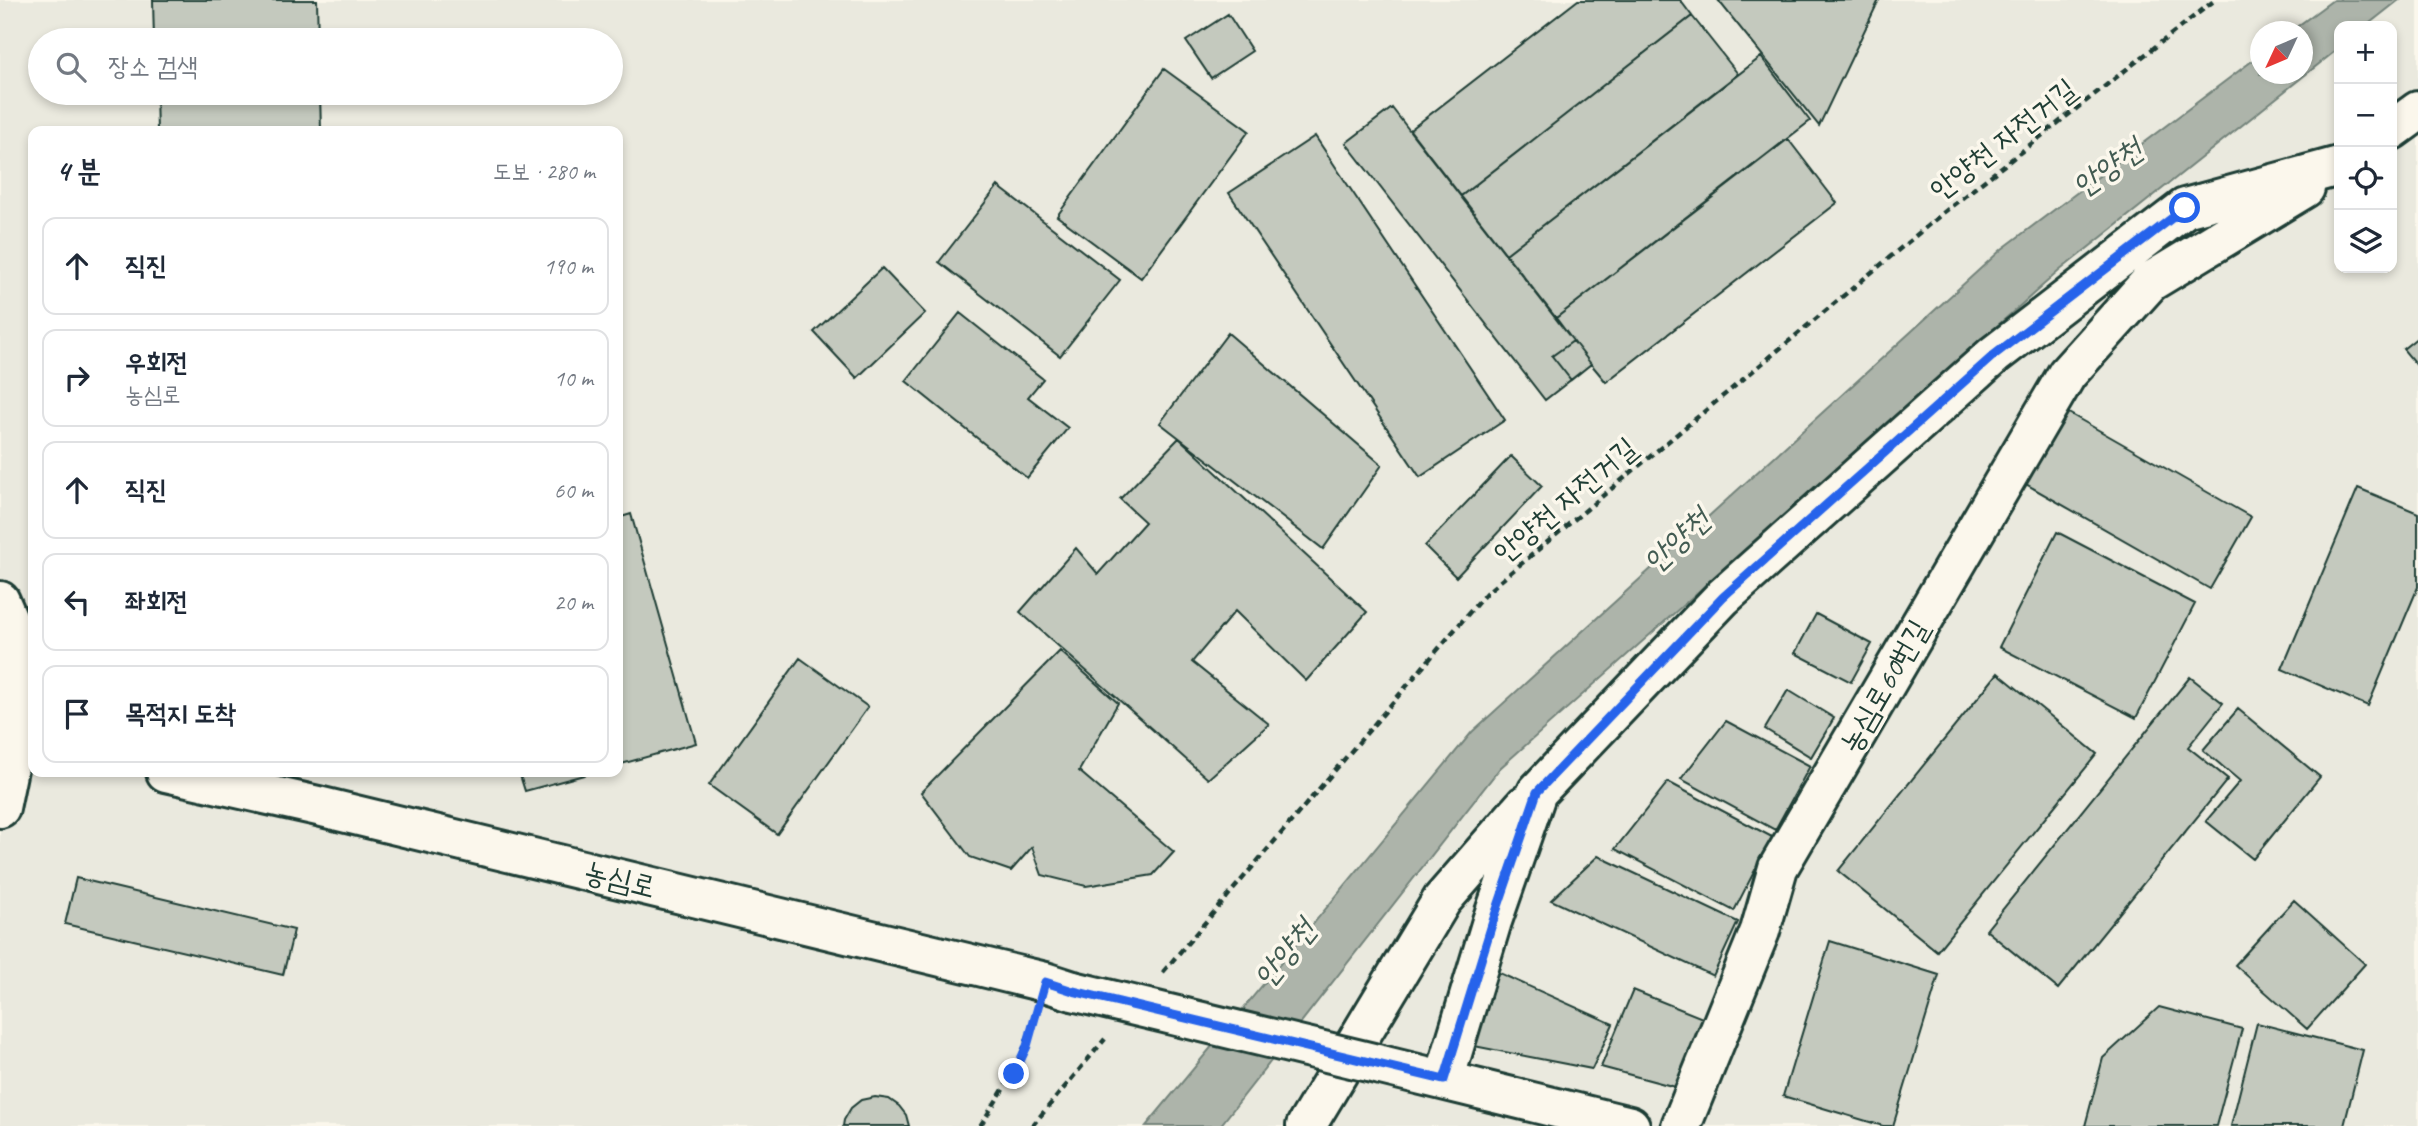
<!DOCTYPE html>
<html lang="ko">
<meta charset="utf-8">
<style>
body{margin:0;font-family:Caveat,"Poor Story",sans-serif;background:#f6f6f7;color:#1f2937}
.controls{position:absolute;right:21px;top:21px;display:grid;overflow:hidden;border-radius:14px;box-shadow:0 4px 10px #0003}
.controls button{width:63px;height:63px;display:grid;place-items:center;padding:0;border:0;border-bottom:2px solid #e0e1e3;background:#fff;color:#1f2937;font:35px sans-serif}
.compass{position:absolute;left:2250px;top:21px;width:63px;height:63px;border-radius:50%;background:#fff;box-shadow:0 4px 10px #0003;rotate:226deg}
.stop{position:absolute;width:21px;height:21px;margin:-16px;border:5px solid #2563eb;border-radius:50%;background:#fff}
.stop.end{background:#2563eb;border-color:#fff;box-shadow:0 2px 7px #0008}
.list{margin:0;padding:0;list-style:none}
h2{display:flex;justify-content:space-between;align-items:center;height:91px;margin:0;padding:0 28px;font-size:30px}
h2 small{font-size:23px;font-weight:400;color:#747a83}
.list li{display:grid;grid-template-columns:46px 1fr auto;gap:21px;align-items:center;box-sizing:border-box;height:98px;margin:0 14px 14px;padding:0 14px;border:2px solid #e0e1e3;border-radius:14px}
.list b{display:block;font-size:26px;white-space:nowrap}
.list p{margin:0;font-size:23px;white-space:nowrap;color:#747a83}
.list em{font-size:23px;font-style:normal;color:#747a83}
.icon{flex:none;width:38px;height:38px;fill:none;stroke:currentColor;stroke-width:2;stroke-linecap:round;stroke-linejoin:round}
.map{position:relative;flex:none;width:2418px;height:1126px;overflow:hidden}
.search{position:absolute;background:#fff;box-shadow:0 4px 10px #0003;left:28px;top:28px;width:595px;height:77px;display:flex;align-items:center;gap:18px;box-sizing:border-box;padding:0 24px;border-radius:38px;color:#747a83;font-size:26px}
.panel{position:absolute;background:#fff;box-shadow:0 4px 10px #0003;left:28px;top:126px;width:595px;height:651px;border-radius:14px}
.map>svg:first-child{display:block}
.built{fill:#eae9de;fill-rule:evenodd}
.water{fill:#adb4aa;stroke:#74847b;stroke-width:2}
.building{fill:#c4c9be;stroke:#1f3d34;stroke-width:2}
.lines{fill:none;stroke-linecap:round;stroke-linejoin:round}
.minor-casing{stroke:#1f3d34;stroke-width:44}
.path{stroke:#1f3d34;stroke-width:4.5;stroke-dasharray:7 5;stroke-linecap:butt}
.minor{stroke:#fbf7ec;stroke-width:38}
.minor-bridge-casing{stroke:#1f3d34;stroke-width:44;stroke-linecap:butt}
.minor-bridge{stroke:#fbf7ec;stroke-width:38}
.route{stroke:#2563eb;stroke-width:9}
.labels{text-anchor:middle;stroke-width:7;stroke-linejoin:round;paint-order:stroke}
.street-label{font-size:30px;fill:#1f3d34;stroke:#fbf7ec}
.water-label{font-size:32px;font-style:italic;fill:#425b52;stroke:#fbf7ec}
</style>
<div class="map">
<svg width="2418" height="1126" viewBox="0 0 2418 1126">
<rect width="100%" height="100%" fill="#fbf7ec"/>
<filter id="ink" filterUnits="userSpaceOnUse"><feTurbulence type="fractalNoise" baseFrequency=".0143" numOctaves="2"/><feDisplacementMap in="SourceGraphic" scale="14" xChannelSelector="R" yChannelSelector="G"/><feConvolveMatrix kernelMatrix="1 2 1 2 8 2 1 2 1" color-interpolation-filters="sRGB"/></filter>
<g filter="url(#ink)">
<path class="built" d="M0,0h2418v1126h-2418zM2339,26h53v242h-53zM2260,32h42v42h-42zM40,40h571v53h-571zM33,131h585v641h-585z"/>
<path class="water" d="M2333,0h66l-33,26h-27v22l-280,223 -559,497 -280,358h-74l326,-394 530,-483 258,-194v19h42v-42l-11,-1z"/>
<path class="building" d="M153,0h164l1,40h-164z
M1578,0h102l12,16 -231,180 -51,-66z
M1718,0h161l-60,126z
M1228,14l24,37 -41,27 -25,-37z
M1692,16l46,58 -232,180 -45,-58z
M1761,57l49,64 -254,197 -50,-64z
M1164,69l85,62 -108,147 -84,-62z
M156,93h164l1,38h-164z
M1392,108l199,256 -46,36 -199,-257z
M1315,136l190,284 -85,57 -191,-284z
M1788,139l49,64 -231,179 -15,-18 -20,16 -19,-24 21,-15 -17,-23z
M998,186l122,94 -60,76 -121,-94z
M882,268l43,45 -68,65 -43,-46z
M960,313l83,66 -15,18 40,31 -41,50 -121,-97z
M1228,333l154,132 -59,84 -163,-126z
M2418,337v30l-15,-18z
M2058,407l193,110 -41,72 -193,-110z
M1179,438l188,174 -61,69 -71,-70 -43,51 77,62 -61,55 -188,-167 56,-64 22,26 47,-52 -25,-23z
M1511,456l31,30 -86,91 -31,-31z
M2358,488l60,25v74l-50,119 -86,-37z
M631,514l65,229 -78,22v-247z
M2057,532l138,72 -59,114 -137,-71z
M1816,614l56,30 -21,38 -56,-29z
M1060,651l58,52 -39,68 95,81 -21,23 -67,11 -44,-11 -10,-28 -21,24 -41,-14 -49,-65z
M800,658l68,49 -91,127 -68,-49z
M1998,673l99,81 -160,197 -99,-80z
M2190,677l33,26 -35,44 40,32 -170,210 -72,-59z
M1788,690l46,28 -23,39 -46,-28z
M2238,709l82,68 -67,82 -47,-38 34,-40 -37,-31z
M1726,721l84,45 -35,64 -94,-51z
M519,772h76l-70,19z
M1668,782l104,55 -38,74 -119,-62z
M1598,856l140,66 -25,54 -162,-76z
M76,878l218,52 -11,45 -218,-51z
M2294,900l71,64 -58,65 -72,-64z
M1830,941l109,34 -46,151h-10l-100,-30z
M1497,972l116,52 -21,45 -128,-25z
M1633,990l77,31 -27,68 -82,-22z
M2159,1007l83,22 -26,97h-131l18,-68z
M2257,1023l106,27 -19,76h-113z
M875,1097l14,2 10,7 7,9 3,11h-66l1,-6 7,-12 10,-8z"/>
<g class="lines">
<defs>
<path id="minor" d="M2392,130l26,-19
M0,601l16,37 -3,106 -13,64
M166,772l152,34 727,176 28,9
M1381,1065l249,61
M1444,1080l48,-159 45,-129 186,-195 271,-242 191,-147 154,-42
M1306,1126l136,-226 83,-95
M1681,1126l79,-195 18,-63 289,-494 83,-92 155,-94"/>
</defs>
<use href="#minor" class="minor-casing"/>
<path class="path" d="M1163,972l323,-379 457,-380 272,-213
M980,1126c23,-36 43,-65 54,-107
M1032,1126l73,-87"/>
<use href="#minor" class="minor"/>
<defs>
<path id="minor-bridge" d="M1073,991l308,74"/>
</defs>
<use href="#minor-bridge" class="minor-bridge-casing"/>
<use href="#minor-bridge" class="minor-bridge"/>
</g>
</g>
<g class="lines" filter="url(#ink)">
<path class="route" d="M1014,1074l13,-28 18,-64 28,9 371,89 49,-159 44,-129 186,-195 271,-242 191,-147"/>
</g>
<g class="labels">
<g class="street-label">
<text transform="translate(2003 139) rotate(-38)" y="10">안양천 자전거길</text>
<text transform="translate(1565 500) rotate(-40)" y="10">안양천 자전거길</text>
<text transform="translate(1884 686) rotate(-60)" y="10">농심로60번길</text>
<text transform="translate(620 879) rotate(14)" y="10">농심로</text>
</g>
<g class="water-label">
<text transform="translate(2107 167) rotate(-35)" y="11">안양천</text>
<text transform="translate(1676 540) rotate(-43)" y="11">안양천</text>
<text transform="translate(1284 953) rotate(-51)" y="11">안양천</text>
</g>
</g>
</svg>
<div class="controls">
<button>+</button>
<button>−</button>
<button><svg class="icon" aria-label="locate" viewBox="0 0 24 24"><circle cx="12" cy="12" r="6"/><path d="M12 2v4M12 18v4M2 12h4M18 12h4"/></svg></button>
<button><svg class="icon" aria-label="layers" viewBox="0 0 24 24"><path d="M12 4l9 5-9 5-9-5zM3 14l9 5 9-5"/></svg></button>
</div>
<svg class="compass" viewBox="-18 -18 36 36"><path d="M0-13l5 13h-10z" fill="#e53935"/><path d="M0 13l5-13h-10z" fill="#747a83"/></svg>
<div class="stop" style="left:2185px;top:208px"></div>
<div class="stop end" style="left:1014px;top:1074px"></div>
<div class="search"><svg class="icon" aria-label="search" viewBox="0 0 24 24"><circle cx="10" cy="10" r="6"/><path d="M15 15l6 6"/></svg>장소 검색</div>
<section class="panel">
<h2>4 분<small>도보 · 280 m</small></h2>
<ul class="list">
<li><svg class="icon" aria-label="ahead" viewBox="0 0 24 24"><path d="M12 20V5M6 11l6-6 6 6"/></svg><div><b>직진</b></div><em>190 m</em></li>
<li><svg class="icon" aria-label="right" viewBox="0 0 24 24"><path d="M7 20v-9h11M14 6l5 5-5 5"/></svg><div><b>우회전</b><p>농심로</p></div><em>10 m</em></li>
<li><svg class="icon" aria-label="ahead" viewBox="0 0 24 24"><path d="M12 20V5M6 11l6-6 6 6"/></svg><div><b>직진</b></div><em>60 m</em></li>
<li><svg class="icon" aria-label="left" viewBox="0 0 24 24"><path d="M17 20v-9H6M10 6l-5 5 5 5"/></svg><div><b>좌회전</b></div><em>20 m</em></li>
<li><svg class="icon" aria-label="arrive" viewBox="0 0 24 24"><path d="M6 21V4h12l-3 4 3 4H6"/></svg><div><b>목적지 도착</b></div></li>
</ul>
</section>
</div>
